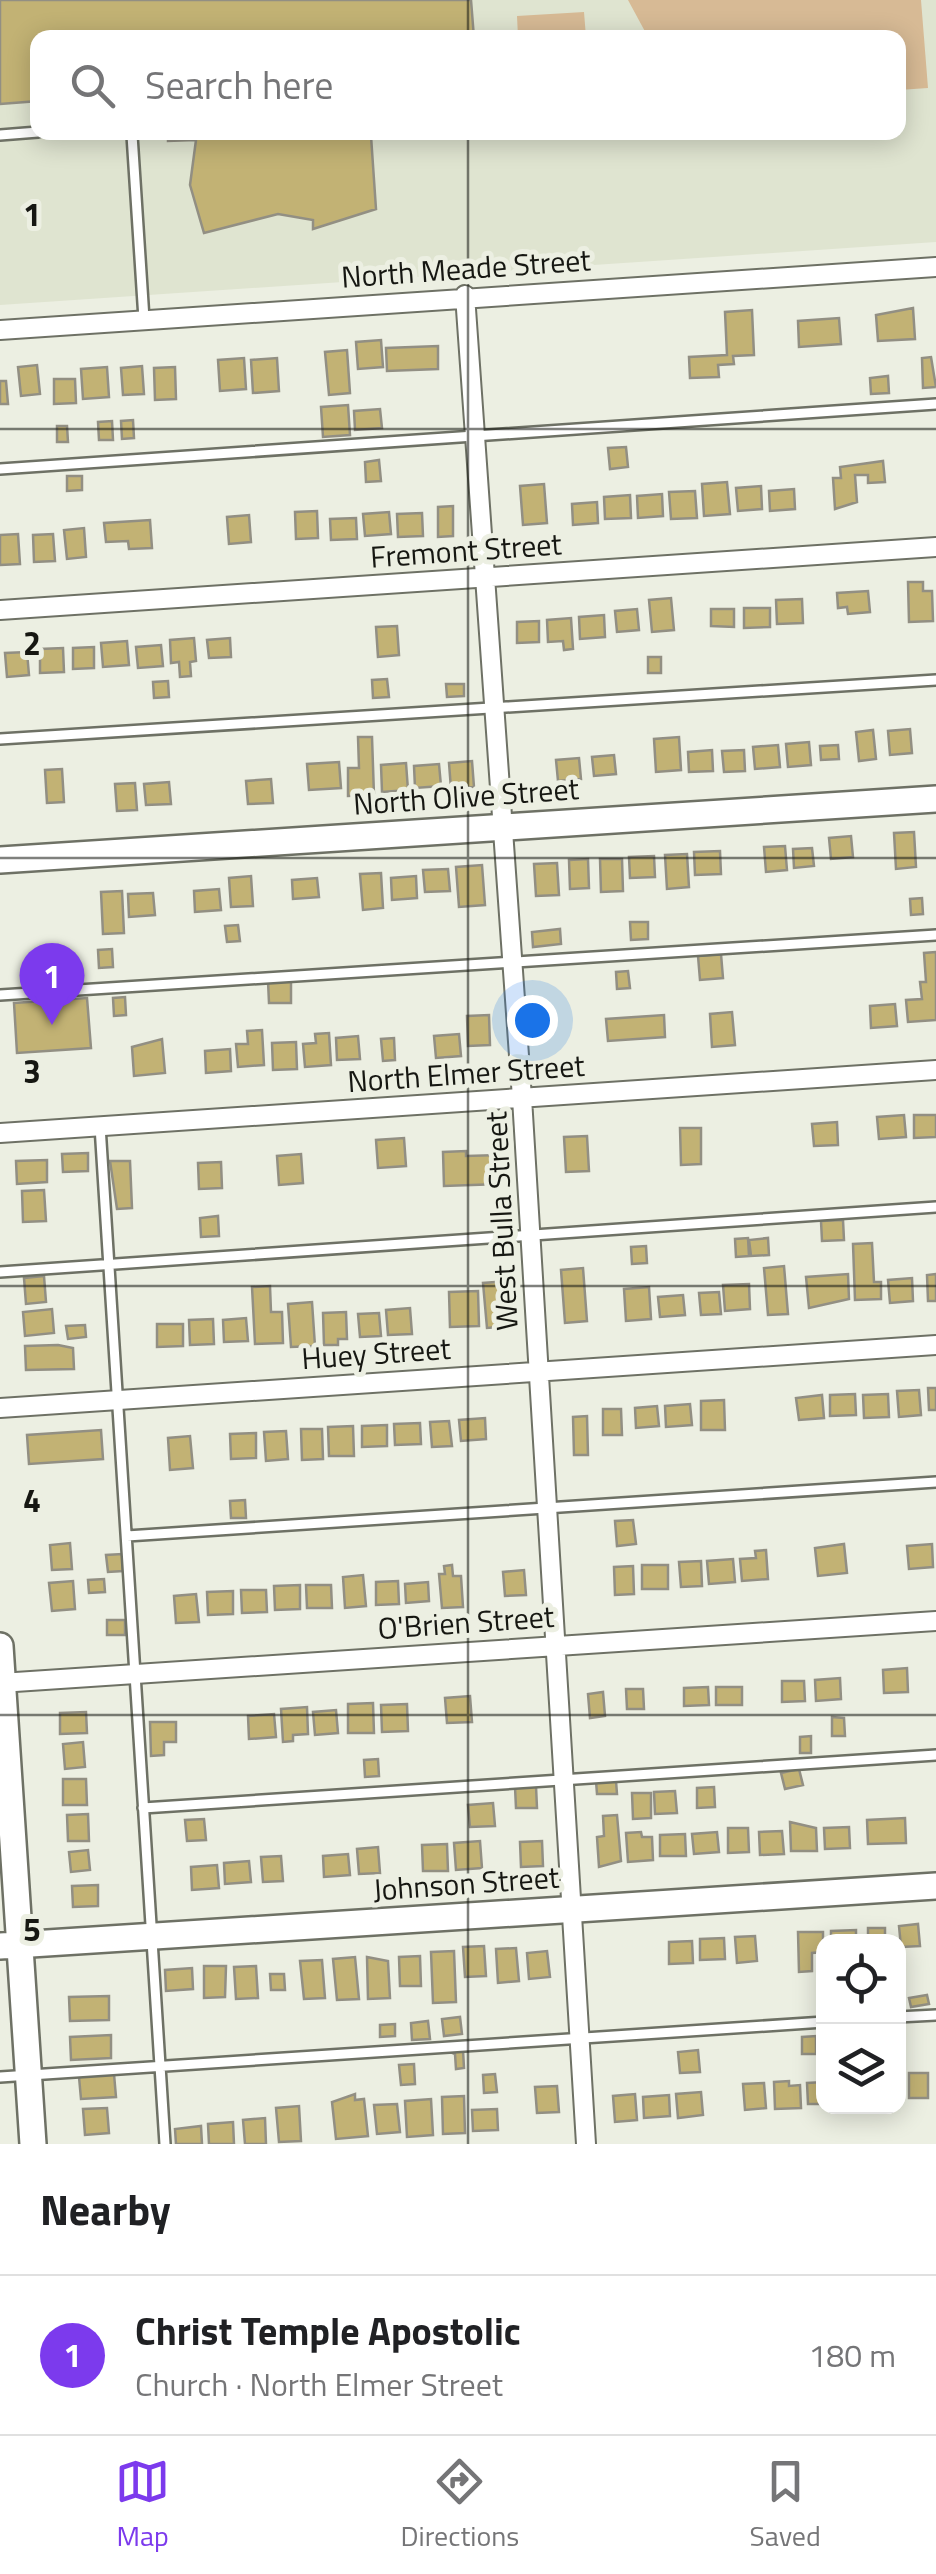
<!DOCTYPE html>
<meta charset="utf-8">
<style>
body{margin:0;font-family:"Titillium Web",sans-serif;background:#f2f2f2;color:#202124}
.controls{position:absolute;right:30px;bottom:30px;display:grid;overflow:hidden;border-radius:20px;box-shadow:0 5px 25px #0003}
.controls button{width:90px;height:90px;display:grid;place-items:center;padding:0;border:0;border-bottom:2px solid #e0e0e0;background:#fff;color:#202124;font:50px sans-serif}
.you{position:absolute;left:532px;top:1020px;width:35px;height:35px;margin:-25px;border:8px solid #fff;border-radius:50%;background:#1a73e8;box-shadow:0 0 0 15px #1a73e833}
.badge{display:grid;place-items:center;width:65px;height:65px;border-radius:50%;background:#7c3aed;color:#fff;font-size:32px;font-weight:700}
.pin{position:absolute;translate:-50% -82px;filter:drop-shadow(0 2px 5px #0008)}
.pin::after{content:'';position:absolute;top:52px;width:35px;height:30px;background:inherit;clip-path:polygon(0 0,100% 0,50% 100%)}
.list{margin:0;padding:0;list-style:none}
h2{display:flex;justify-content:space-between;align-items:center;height:130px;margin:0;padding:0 40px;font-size:42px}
h2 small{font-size:32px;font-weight:400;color:#757577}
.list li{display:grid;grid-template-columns:65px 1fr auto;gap:30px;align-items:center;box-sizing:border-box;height:160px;padding:0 40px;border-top:2px solid #e0e0e0}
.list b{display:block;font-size:38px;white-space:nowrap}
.list p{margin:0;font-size:32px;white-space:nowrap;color:#757577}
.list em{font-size:32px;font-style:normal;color:#757577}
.icon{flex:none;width:55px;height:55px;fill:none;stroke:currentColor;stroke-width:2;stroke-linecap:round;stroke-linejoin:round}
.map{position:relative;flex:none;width:936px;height:2144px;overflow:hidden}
.search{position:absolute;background:#fff;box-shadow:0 5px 25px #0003;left:30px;right:30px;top:30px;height:110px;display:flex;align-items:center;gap:25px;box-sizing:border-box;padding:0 35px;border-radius:20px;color:#757577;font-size:38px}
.sheet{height:290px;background:#fff}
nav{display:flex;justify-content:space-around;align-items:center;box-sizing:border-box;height:140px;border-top:2px solid #e0e0e0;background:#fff;font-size:28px;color:#757577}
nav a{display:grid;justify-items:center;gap:5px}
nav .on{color:#7c3aed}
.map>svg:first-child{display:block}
.built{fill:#dfe4d0;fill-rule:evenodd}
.green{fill:#d7ba95}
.building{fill:#c2b274;stroke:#928f83;stroke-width:2.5}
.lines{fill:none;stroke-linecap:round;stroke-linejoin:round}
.lane-casing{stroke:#6e7165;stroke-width:14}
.street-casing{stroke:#6e7165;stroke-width:22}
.secondary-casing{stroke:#6e7165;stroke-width:30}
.lane{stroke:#fff;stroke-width:9}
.street{stroke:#fff;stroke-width:18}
.secondary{stroke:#fff;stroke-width:25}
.grid{fill:none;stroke:#161712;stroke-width:2.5;stroke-opacity:0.55}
.labels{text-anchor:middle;stroke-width:10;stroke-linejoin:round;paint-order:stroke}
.street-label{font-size:30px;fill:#161712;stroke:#ecefe2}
.grid-label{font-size:32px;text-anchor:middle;font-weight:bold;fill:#161712;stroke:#ecefe2;stroke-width:10;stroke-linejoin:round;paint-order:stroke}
</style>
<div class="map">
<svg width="936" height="2144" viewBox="0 0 936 2144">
<rect width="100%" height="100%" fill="#ecefe2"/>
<path class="built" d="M0,0h936v242l-936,63zM38,38h860v94h-860z"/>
<path class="green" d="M628,0h293l7,88 -29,2 -1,-52 -250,-1z
M584,12l2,25h-68l-1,-21z"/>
<path class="building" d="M0,0h471l3,38h-436v63l-38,3z
M168,132l203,4 5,73 -63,20v-9l-35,-6 -74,19 -14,-48 6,-45 -28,1z
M913,308l2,31 -37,2 -2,-26z
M752,310l2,45 -21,1 1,8 -16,1 1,12 -29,1 -1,-21 38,-2 -2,-43z
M839,318l2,26 -42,3 -1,-26z
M381,340l2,27 -25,2 -2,-27z
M438,346v23l-51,2 -1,-23z
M347,350l3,43 -21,2 -4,-43z
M931,357l5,30 -13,1 -1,-30z
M244,358l2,31 -26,2 -2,-31z
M277,358l2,33 -26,2 -2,-33z
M37,365l3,29 -19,2 -3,-29z
M142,366l2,28 -21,1 -2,-27z
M107,367l2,30 -26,2 -2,-30z
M175,367l1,32 -21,1 -1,-32z
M888,376l1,17 -18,1 -1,-16z
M54,379h21l1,24 -22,1z
M0,381h6l2,23h-8z
M348,405l2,30 -27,2 -2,-30z
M380,409l2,19 -27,2 -1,-19z
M133,420l1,18 -12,1 -1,-18z
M112,421l1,19h-14l-1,-18z
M57,426h10l1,16h-11z
M626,447l2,20 -18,2 -2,-21z
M379,460l2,21 -15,1 -1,-20z
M883,461l2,21 -17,1v-8h-13l2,27 -22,7 -2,-31h8l-1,-11z
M67,476h15v14l-15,1z
M727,482l3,32 -26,2 -2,-32z
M544,484l3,39 -24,2 -3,-39z
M761,486l1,23 -24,2 -2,-23z
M794,489l1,20 -25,2 -1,-20z
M695,491l2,27 -26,1 -2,-27z
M662,494l1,22 -25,2 -1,-22z
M630,495l1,23 -26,1 -1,-22z
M597,502l1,21 -25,2 -1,-21z
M453,506v30l-15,1v-30z
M317,511l1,27 -22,1 -1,-27z
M389,512l2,22 -26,2 -2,-22z
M422,513l1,23 -25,1 -1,-23z
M249,515l2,27 -22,2 -2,-27z
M356,518l1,21 -26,1 -1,-21z
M150,520l2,28 -23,1 -1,-8 -22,1 -2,-19z
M84,528l2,29 -19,2 -3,-29z
M18,534l2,30 -20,1v-30z
M53,534l2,27 -21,1 -1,-27z
M908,582h15v9h9l1,30 -24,1z
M868,591l2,21 -22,2 -1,-7 -9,1 -1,-15z
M671,598l3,32 -22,2 -3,-32z
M802,599l1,24 -26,1 -1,-24z
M744,608h26v19l-26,1z
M637,609l2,21 -22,2 -2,-21z
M711,609h23v18l-23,-1z
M604,615l1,22 -25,2 -1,-22z
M571,618l2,31 -9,1 -1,-9 -15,1 -1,-22z
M539,621v21l-22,1v-21z
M397,626l2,29 -21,2 -2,-30z
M194,638l2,23 -6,1 1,14 -11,1 -1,-15 -8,1 -1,-23z
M230,638l1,19 -22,1 -2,-18z
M127,641l2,24 -26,2 -2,-24z
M161,645l2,21 -25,2 -2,-21z
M94,647v21l-21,1v-21z
M63,648l1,24 -24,1v-24z
M27,652l2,23 -22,2 -2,-24z
M648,657h13v16h-13z
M387,679l2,18 -16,1 -1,-18z
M168,681l1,16 -15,1 -1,-16z
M446,684h18v12l-17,1z
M910,729l2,24 -22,2 -2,-24z
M873,730l3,29 -17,2 -3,-29z
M358,737h14l2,58 -26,1v-28h11z
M679,737l2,33 -25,2 -2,-33z
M809,742l2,23 -23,2 -2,-23z
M778,745l2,22 -25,2 -2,-22z
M838,745l1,14 -18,1 -1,-14z
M712,750l1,21 -24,1 -1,-20z
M744,750l1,21 -21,1 -2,-21z
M614,755l2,19 -22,2 -2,-19z
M579,758l2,21 -23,2 -2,-21z
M472,761l2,26 -23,2 -2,-26z
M339,762l2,26 -32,2 -2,-26z
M406,763l2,27 -26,2 -1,-27z
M439,764l2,22 -26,2 -1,-22z
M62,769l2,33 -17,1 -2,-33z
M271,779l2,24 -25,1 -2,-23z
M169,782l2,22 -25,1 -2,-21z
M135,783l2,27 -20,1 -2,-27z
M914,832l2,35 -20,2 -2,-36z
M851,836l2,21 -22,2 -2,-21z
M785,846l2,24 -21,2 -2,-25z
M812,848l2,18 -20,2 -1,-19z
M720,851l1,23 -26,1 -1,-23z
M687,854l2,33 -22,2 -2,-34z
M654,856l1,21 -25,1 -1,-21z
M588,859l1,29 -19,1 -1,-29z
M600,859h22l1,32 -22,1z
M557,863l2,32 -23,1 -2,-32z
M482,865l3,40 -26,2 -3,-40z
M448,869l2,22 -25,1 -2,-22z
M381,873l2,35 -20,2 -3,-36z
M251,876l2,30 -22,1 -2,-29z
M416,876l1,22 -25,2 -1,-22z
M317,878l2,19 -26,2 -1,-19z
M219,889l2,21 -26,2 -1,-21z
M122,891l2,42 -21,1 -2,-42z
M153,893l2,22 -26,2 -1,-23z
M922,898l1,16 -12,1 -1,-16z
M630,922h18v17l-17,1z
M238,925l2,16 -13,1 -2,-16z
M560,929l1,15 -28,3 -1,-15z
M112,949l1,18 -14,1 -1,-18z
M936,952v68l-28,2 -2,-22 16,-1 -2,-17h6l-2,-29z
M721,954l2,24 -23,2 -2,-24z
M628,971l2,17 -13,1 -1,-17z
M268,981h23v22h-22z
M125,997l1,18 -12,1 -1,-18z
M87,998l4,50 -74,5 -3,-50z
M895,1004l2,22 -26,2 -1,-22z
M732,1012l3,33 -23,2 -2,-33z
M489,1015l1,30 -22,1 -1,-30z
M664,1015l1,22 -57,4 -2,-22z
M262,1030l2,35 -26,2 -2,-23h12l-1,-13z
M329,1033l2,32 -26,2 -2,-23 13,-1 -1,-9z
M459,1034l2,22 -25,2 -2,-22z
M358,1036l2,23 -23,1 -1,-22z
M394,1038l1,22 -12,1 -2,-22z
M162,1039l3,34 -31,3 -2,-29z
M296,1042l1,27 -24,1 -1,-27z
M230,1049l1,22 -25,2 -1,-22z
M904,1115l2,22 -27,2 -2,-22z
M914,1115h22v22l-22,1z
M837,1122l1,23 -24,1 -2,-22z
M680,1128h21v36l-20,1z
M587,1136l2,35 -23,1 -2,-35z
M404,1138l2,28 -28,2 -2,-28z
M466,1151v5l33,-1 1,29 -56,2 -1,-34z
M88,1153v18l-25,1 -1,-18z
M301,1154l2,29 -24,2 -2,-29z
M47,1160v22l-30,2 -1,-23z
M110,1161h20l2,47 -15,1z
M221,1162l1,26 -23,1 -1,-26z
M44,1190l2,31 -23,1 -1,-31z
M218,1216l1,20 -18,1 -1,-19z
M843,1220l1,20 -22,1 -1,-20z
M748,1238l1,18 -13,1 -1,-18z
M768,1238l1,17 -18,1 -2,-16z
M872,1243l2,39h7v17l-26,1 -2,-56z
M646,1246l1,17 -15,1 -1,-17z
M784,1266l4,48 -20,1 -4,-47z
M583,1268l4,53 -22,2 -4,-53z
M848,1274l1,25 -40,9 -3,-31z
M936,1274v27h-8l-1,-26z
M44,1276l2,26 -20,2 -2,-26z
M912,1278l1,23 -23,2 -2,-23z
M508,1281l4,45 -25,2 -4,-45z
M749,1284l1,25 -25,2 -2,-26z
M270,1286l1,26h11l1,31 -28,1 -3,-57z
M649,1287l2,32 -25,2 -2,-32z
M478,1291l1,35 -29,1 -1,-35z
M719,1292l2,22 -20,1 -2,-22z
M683,1295l2,20 -25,2 -2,-20z
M312,1302l3,44 -24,1 -3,-43z
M410,1308l2,26 -24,1 -2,-25z
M52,1309l2,24 -29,3 -2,-24z
M346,1312l1,27h-9v6h-14l-1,-32z
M379,1313l2,23 -21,1 -2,-23z
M246,1318l2,23 -24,1 -1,-22z
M213,1319l1,25 -24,1 -1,-25z
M157,1324h26v22l-26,1z
M85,1325l1,12 -18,2 -2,-13z
M58,1345l15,3 1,21 -48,1 -1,-24z
M928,1388h8v22h-7z
M919,1390l2,25 -22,2 -2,-26z
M855,1394l1,21 -26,1v-21z
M888,1394l1,23 -25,1 -1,-23z
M822,1395l2,23 -25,2 -3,-22z
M724,1400l1,30h-24v-29z
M690,1404l2,21 -26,2 -1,-21z
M657,1406l2,20 -23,2 -1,-20z
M603,1409h18l1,26h-19z
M587,1416l1,39h-14l-1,-38z
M485,1418l1,21 -25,2 -2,-21z
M449,1421l3,25 -20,1 -2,-25z
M420,1423l1,21 -26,1 -1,-21z
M387,1425v21l-25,1v-21z
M353,1426l1,30h-25l-1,-29z
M301,1429h21l1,30 -21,1z
M101,1430l2,29 -74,5 -2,-29z
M286,1431l2,28 -22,2 -2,-29z
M256,1433v25l-25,1 -1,-25z
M190,1436l3,32 -23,2 -2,-32z
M245,1500l1,18h-15l-1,-17z
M633,1520l3,24 -19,2 -2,-25z
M70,1543l2,26 -20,1 -2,-25z
M844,1544l3,29 -29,3 -3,-28z
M932,1544l1,23 -24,2 -2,-23z
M766,1550l2,29 -26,2 -2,-22 16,-1 -1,-7z
M122,1554l1,17 -15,1 -2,-17z
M733,1559l2,23 -26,2 -2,-23z
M701,1561l1,25 -21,1 -2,-25z
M452,1565l1,11h8l2,31 -21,1 -3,-34h6l-1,-8z
M642,1565h26v24h-26z
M633,1566l1,28 -19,1 -1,-28z
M524,1570l2,25 -21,1 -2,-24z
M363,1575l3,31 -21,2 -2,-31z
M104,1579l1,13 -16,1 -1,-13z
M73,1581l2,28 -23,2 -3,-28z
M398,1581l1,23 -23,1v-23z
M428,1582l1,19 -23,2 -1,-19z
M300,1585v24l-25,1 -1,-24z
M306,1585h25l1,23h-25z
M241,1590h25l1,22 -25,1z
M233,1591v23l-25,1 -1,-23z
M196,1594l3,28 -23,1 -2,-27z
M107,1620h18v15h-18z
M907,1668l1,24 -24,1 -1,-23z
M840,1678l1,21 -25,2 -1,-21z
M782,1681h22l1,20 -23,1z
M708,1687l1,18 -25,1v-18z
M716,1687h26v18h-26z
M626,1689h17l1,20h-17z
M603,1692l2,24 -15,2 -2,-24z
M470,1696l2,26 -25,1 -2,-25z
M373,1703l1,30h-26v-29z
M407,1704l1,27 -26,1 -1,-27z
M307,1707l1,27 -15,1v6l-10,1 -2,-33z
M336,1710l2,23 -23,2 -2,-23z
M86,1712l1,21 -27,1v-21z
M274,1714l2,23 -27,2 -1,-23z
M832,1717l12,1 1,18h-13z
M150,1722h26v20h-12v13l-13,1z
M811,1736v17h-11v-16z
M83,1742l2,25 -20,2 -2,-25z
M378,1759l1,17 -14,1 -1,-17z
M799,1769l4,16 -18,4 -4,-16z
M63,1779h23l1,26h-24z
M596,1781h20l1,13h-20z
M536,1786l1,22h-21l-1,-21z
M714,1787l1,20 -18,1v-20z
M675,1791l2,22 -22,1 -1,-22z
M632,1793h19v25l-18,1z
M493,1803l2,23 -25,1 -2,-22z
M88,1814l1,27h-21l-1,-26z
M617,1815l4,46 -22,6 -2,-30 7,-1 -1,-20z
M905,1818l1,25 -38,1 -1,-24z
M204,1819l2,21 -19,1 -2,-21z
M790,1822l26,6 1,23h-26z
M849,1827l1,21 -25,1 -1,-21z
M728,1828h20l1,24 -21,1z
M782,1831l2,23 -24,1 -1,-23z
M641,1832l1,5h10l1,23 -25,2 -2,-29z
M717,1832l2,20 -25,2 -2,-20z
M685,1834l1,22h-26v-21z
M480,1841l2,27 -26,2 -2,-27z
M542,1841l1,25 -22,1 -1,-25z
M447,1844l1,27h-25l-1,-26z
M378,1847l2,26 -21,1 -2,-25z
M88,1850l2,20 -19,2 -2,-20z
M348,1854l2,21 -26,2 -1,-21z
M281,1856l2,25 -20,1 -2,-25z
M249,1861l2,21 -26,2 -1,-21z
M217,1865l2,23 -27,2 -1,-23z
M98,1885v21l-25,1 -1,-21z
M918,1924l2,22 -19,1 -2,-21z
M868,1928h17v13h-17z
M856,1930v11h-25v-10z
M798,1932h25v20l-11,1v18l-13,1z
M755,1936l2,25 -20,2 -2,-26z
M724,1938l1,21 -25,1v-21z
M692,1941l1,22 -24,1v-22z
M484,1946l2,30 -21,1 -2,-30z
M516,1948l3,33 -21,2 -2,-34z
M454,1951l2,51 -23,1 -2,-51z
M547,1951l3,26 -21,2 -2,-26z
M420,1956l1,30h-21l-1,-29z
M355,1957l4,42 -22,1 -4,-41z
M367,1957l21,4 2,37 -22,1z
M322,1960l3,38 -21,1 -4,-38z
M204,1966h22l-1,31 -21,1z
M256,1966l2,32 -22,1 -2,-32z
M192,1968l1,21 -27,2 -1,-21z
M270,1974h14l1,16h-14z
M927,1995l2,9 -18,3 -2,-9z
M109,1996v24l-39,1 -1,-24z
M460,2017l2,17 -18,2 -2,-17z
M428,2021l2,18 -18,1 -1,-17z
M395,2024v12l-15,1v-12z
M111,2035v23l-40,2 -1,-23z
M816,2036v18h-14v-17z
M463,2050l1,18 -8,1 -1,-15 -7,-3z
M698,2050l2,22 -20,1 -2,-21z
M414,2064l1,20 -14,1 -2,-20z
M909,2073h19v25h-19z
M114,2074l2,23 -35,2 -2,-22z
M495,2074l2,18 -13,1 -1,-18z
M789,2081v5l11,-1 1,23 -26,1 -1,-27z
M824,2082v22h-16l-1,-21z
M764,2083l2,25 -21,2 -2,-26z
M557,2086l2,26 -22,1 -2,-26z
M701,2092l2,23 -25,3 -2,-24z
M355,2094v6l9,-1 4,37 -32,3 -4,-37z
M635,2094l2,26 -22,2 -2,-26z
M669,2095l1,21 -26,2 -1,-21z
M464,2096l1,37 -22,1 -1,-37z
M431,2099l2,36 -26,2 -2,-36z
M397,2104l3,28 -23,2 -3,-29z
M299,2106l2,35 -22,1 -3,-34z
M107,2108l2,25 -24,2 -2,-26z
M497,2109l1,21 -25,1 -1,-21z
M265,2118l1,26h-21l-2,-24z
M233,2122l1,22h-25l-1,-20z
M201,2126l1,18h-26l-1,-15z"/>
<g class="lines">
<defs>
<path id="lane" d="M128,132l4,3 12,184
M0,135l38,-3
M0,469l936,-65
M0,739l936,-59
M0,995l936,-60
M100,1126l65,1018
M0,1272l936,-65
M127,1536l809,-54
M143,1808l793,-53
M898,2017l38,-2
M0,2077l824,-55"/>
<path id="street" d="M465,295l57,803 64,1046
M0,330l936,-63
M0,610l936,-63
M0,1133l936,-63
M0,1408l936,-63
M0,1683l936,-62"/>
<path id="secondary" d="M0,860l936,-61
M0,1646l33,498
M0,1946l936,-60"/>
</defs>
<use href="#lane" class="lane-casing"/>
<use href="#street" class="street-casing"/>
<use href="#secondary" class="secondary-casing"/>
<use href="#lane" class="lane"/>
<use href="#street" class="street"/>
<use href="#secondary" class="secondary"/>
</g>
<path class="grid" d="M468,0v38M468,132v2012M0,429h936M0,858h936M0,1286h936M0,1715h936"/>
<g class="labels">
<g class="street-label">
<text transform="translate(466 269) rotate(-4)" y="10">North Meade Street</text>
<text transform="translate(466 551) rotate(-4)" y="10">Fremont Street</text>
<text transform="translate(466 797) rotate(-4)" y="10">North Olive Street</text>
<text transform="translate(466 1074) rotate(-4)" y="10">North Elmer Street</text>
<text transform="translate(502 1221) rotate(-93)" y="10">West Bulla Street</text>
<text transform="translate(376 1354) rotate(-4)" y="10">Huey Street</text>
<text transform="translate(466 1623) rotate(-4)" y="10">O'Brien Street</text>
<text transform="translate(466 1884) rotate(-4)" y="10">Johnson Street</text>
</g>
</g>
<g class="grid-label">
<text x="32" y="226">1</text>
<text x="32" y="655">2</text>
<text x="32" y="1083">3</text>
<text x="32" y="1512">4</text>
<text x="32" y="1941">5</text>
</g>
</svg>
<div class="controls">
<button><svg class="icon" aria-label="locate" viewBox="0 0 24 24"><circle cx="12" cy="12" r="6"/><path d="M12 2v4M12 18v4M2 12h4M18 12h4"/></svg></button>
<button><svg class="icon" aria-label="layers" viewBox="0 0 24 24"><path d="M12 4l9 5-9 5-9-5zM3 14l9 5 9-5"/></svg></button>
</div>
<div class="you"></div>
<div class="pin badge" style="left:52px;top:1025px">1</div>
<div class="search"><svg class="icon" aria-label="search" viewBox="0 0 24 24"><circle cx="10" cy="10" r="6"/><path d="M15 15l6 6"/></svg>Search here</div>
</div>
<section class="sheet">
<h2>Nearby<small></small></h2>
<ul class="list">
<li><span class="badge">1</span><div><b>Christ Temple Apostolic</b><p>Church · North Elmer Street</p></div><em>180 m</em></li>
</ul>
</section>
<nav>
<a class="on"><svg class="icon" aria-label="map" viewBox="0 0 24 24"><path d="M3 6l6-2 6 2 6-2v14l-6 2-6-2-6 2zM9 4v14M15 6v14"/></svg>Map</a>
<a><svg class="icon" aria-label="directions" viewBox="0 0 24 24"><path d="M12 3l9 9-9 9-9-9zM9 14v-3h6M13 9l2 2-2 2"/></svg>Directions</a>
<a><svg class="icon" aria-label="saved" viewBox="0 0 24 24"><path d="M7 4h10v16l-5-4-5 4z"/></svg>Saved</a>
</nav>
